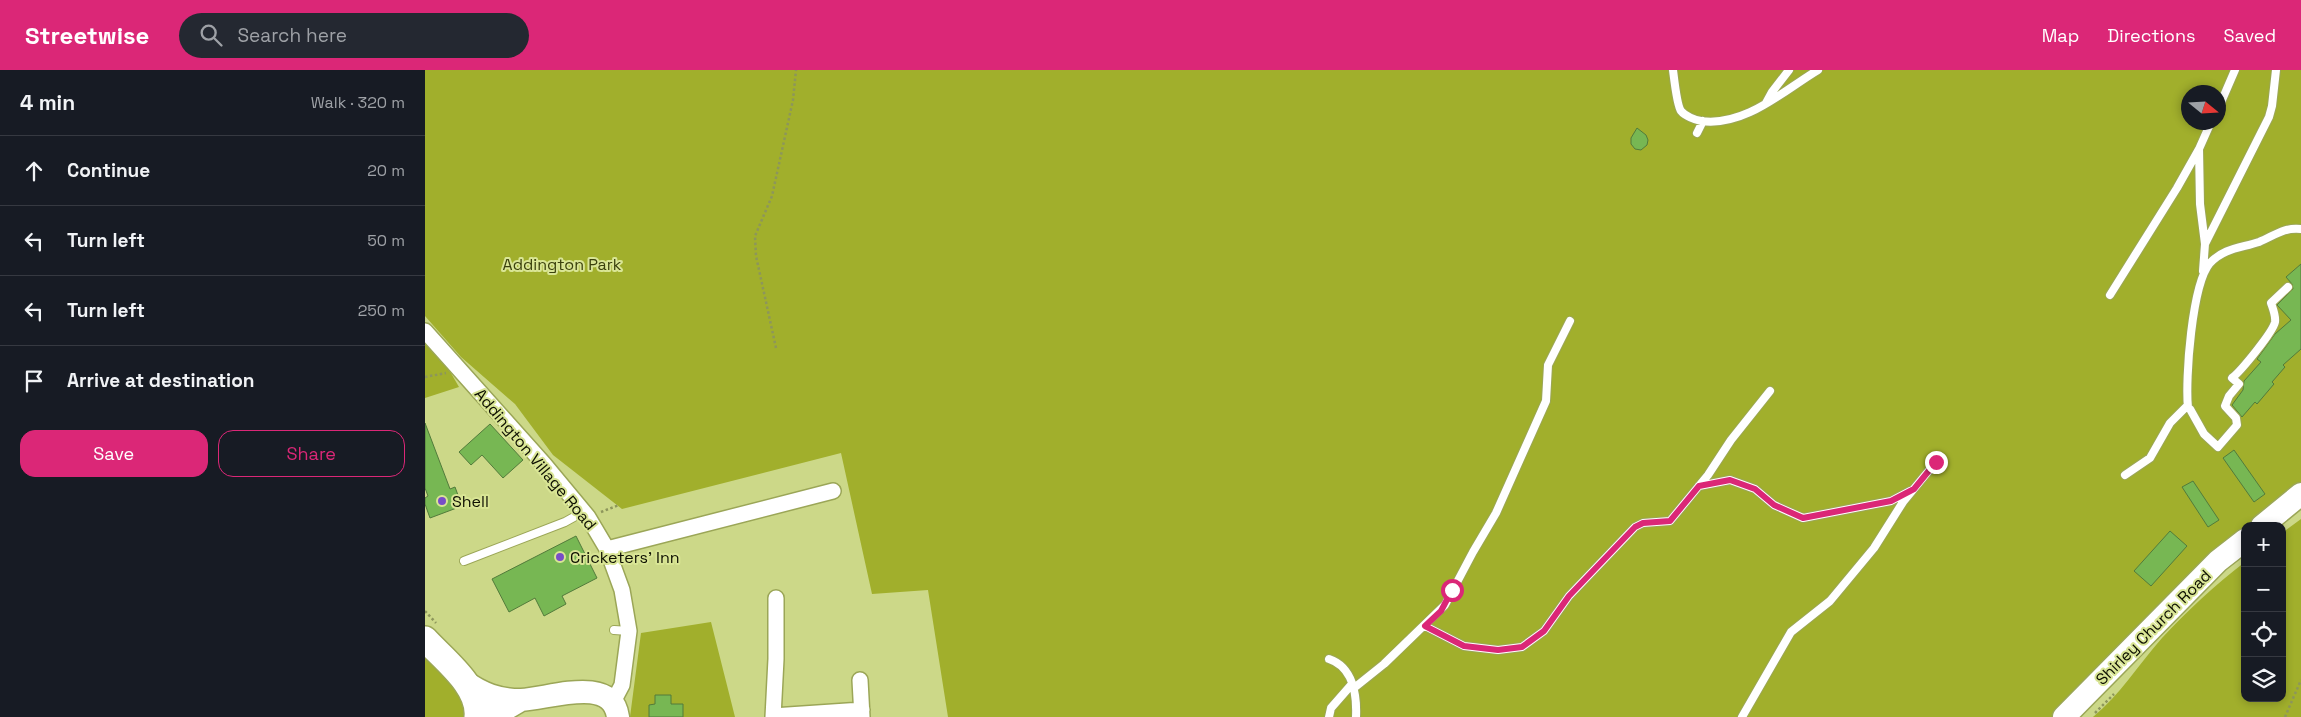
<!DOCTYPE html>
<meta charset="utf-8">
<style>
body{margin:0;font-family:"Space Grotesk",sans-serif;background:#242831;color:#f1f3f6}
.controls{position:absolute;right:15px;bottom:15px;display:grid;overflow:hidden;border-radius:10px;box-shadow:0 2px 8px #0003}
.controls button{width:45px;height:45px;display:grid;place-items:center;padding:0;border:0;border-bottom:1px solid #363941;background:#171b24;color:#f1f3f6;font:25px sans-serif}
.compass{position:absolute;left:1756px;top:15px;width:45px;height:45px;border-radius:50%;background:#171b24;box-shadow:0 2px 8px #0003;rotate:108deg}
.stop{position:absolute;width:15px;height:15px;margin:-11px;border:4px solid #db2777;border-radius:50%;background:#fff}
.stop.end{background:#db2777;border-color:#fff;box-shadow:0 1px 5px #0008}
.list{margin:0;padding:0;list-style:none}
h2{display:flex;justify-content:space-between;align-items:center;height:65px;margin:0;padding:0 20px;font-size:21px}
h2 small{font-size:16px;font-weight:400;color:#9ea1a6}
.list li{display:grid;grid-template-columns:32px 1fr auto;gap:15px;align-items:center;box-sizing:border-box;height:70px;padding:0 20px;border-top:1px solid #363941}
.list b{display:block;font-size:19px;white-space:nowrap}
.list em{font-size:16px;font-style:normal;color:#9ea1a6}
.actions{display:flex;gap:10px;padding:15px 20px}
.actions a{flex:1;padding:11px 0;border:1px solid #db2777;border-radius:15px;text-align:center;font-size:18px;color:#db2777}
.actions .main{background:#db2777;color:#fff}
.icon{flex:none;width:28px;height:28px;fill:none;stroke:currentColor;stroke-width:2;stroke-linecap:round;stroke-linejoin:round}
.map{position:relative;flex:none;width:1876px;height:647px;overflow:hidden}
header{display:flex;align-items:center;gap:30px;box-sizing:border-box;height:70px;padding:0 25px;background:#db2777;color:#fff}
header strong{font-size:24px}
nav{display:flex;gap:28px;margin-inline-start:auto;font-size:18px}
.search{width:350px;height:45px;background:#242831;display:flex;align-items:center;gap:12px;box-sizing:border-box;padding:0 18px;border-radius:28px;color:#9ea1a6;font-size:19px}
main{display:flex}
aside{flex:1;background:#171b24}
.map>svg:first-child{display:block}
.green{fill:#a1af2c;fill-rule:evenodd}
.building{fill:#77b753;stroke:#527b3b}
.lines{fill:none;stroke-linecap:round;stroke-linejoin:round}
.lane-casing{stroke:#9ba657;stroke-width:10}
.street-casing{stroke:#9ba657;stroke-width:18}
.secondary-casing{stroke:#9ba657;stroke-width:25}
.primary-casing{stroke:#9ba657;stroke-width:28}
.path{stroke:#8d965b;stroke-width:2.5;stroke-dasharray:2.5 2.5;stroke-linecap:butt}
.lane{stroke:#fff;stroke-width:8}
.street{stroke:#fff;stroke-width:15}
.secondary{stroke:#fff;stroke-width:22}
.primary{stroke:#fff;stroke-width:25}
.route{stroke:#db2777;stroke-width:6}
.poi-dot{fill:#784ec7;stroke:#d9e595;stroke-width:2}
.labels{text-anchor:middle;stroke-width:4;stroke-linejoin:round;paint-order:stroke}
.park-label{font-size:16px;fill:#3b410d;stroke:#d9e595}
.street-label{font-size:16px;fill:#0d0f00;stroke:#d9e595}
.poi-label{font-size:16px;fill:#0d0f00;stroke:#d9e595;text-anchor:start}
</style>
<header>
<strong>Streetwise</strong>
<div class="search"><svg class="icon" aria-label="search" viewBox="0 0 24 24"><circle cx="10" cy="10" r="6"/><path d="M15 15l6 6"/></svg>Search here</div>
<nav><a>Map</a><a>Directions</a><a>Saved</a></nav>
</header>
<main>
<aside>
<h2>4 min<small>Walk · 320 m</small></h2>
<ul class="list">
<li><svg class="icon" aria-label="ahead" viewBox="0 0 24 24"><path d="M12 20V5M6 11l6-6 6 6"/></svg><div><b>Continue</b></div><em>20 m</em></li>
<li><svg class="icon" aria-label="left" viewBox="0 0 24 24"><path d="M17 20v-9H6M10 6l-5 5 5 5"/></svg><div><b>Turn left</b></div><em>50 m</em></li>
<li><svg class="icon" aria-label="left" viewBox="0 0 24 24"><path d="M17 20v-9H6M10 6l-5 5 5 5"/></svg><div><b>Turn left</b></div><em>250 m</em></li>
<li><svg class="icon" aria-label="arrive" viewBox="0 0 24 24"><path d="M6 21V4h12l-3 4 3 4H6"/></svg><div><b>Arrive at destination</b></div></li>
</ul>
<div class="actions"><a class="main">Save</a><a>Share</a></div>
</aside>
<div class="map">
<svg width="1876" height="647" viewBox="0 0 1876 647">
<rect width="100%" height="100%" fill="#ccd888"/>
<path class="green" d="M0,0h1876v426l-35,30h-21v18l-143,123 -49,50h-1105l-20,-127 -56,4 -31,-141 -219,56 -69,-54 -38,-51 -54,-47 -36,-41zM1764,22h30v30h-30z
M0,274l23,24 11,19 -34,11z
M1876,449v198h-208c27,-22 46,-53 69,-79 25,-27 53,-53 83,-76v136h37v-165z
M286,552l24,95h-105l11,-84z
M0,585c17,18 39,36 39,62h-39z"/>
<path class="building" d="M1212,58l9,7 2,5 -1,5 -6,5 -6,-1 -4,-5v-6z
M1876,194v85l-18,16 2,2 -13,15 2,2 -17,20 -2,-2 -13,15 -10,-12 11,-15 1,-9 17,-19 -4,-3 18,-25 16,-14 -14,-15 16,-16 -1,-5 -6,-7z
M0,353l25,66 5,-2 7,19 -32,12 -5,-14v-6l3,-2 -3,-8z
M65,354l33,36 -20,18 -21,-23 -11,10 -12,-13z
M1809,380l31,44 -11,8 -31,-44z
M1768,411l26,39 -11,7 -26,-40z
M1745,461l17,15 -36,40 -17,-15z
M151,466l21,42 -35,18 4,8 -22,12 -9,-18 -26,14 -17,-33z
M230,625h16v9h12v13h-34v-12l6,-1z"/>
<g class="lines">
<defs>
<path id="lane" d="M1248,0c1,8 4,36 8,41 4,5 14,9 20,10 44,6 82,-30 117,-51
M1341,33l6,-11 17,-22
M1794,37l16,-37
M1272,63l6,-12
M1780,174l-5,-40 -1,-55 12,-27
M1778,201l2,-27 64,-127 3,-11 4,-36
M1685,225l67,-107 22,-39
M1763,338c-3,-29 4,-124 22,-145 14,-15 31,-15 49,-21 15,-6 24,-15 42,-13
M1700,405l25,-17 20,-35 16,-16 4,2 14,25 14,13 19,-22 -1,-7 -11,-12 4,-10 10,-12 -7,-6c9,-7 41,-46 43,-56 1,-6 -2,-13 -4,-19l17,-16
M1274,416l31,-6 25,9 19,16 29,13 88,-17 19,-10
M39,491l101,-39 18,-10
M1000,556l39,20 34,4 24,-3 22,-16 25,-35 66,-69 8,-4 27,-2 38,-46 23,-35 39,-49
M189,560l15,1
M904,589c24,8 28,36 27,58
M929,618l30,-24 61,-59 28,-53 23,-39 50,-112 2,-36 22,-44
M904,647l2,-9 21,-24
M1317,647l49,-85 39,-31 44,-53 29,-46 33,-40"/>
<path id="street" d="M0,261l119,133 44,53 19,32 15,41 7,41 -7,54 -9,17
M182,479l226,-58
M435,610l2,37
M348,646l89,-6
M348,647l3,-58v-61"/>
<path id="secondary" d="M1837,456l39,-32
M39,611c18,13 34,19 57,19 28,-1 91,-26 97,17
M67,647l29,-17
M1639,647l154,-156 27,-21"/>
<path id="primary" d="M0,569c19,21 55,47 52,78"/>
</defs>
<use href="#lane" class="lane-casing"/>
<use href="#street" class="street-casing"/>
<use href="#secondary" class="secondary-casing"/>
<use href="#primary" class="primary-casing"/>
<path class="path" d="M351,278l-20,-92 -1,-20 17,-40 21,-96 3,-30
M0,307l21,-4
M176,442l18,-7
M0,541l11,12
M1670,643l19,-19
M1860,647l16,-37"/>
<use href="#lane" class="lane"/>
<use href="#street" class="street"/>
<use href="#secondary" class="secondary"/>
<use href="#primary" class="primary"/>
</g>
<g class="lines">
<path class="route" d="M1027,520l-11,21 -16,15 39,20 34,4 24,-3 22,-16 25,-35 66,-69 8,-4 27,-2 29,-35 31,-6 25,9 19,16 29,13 88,-17 23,-12 22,-27"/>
</g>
<g class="poi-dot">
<circle cx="17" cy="431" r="5"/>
<circle cx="135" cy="487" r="5"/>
</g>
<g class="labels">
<g class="park-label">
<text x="137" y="200">Addington Park</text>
</g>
<g class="street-label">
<text transform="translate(111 389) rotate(50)" y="6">Addington Village Road</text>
<text transform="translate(1728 557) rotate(-45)" y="6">Shirley Church Road</text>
</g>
<g class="poi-label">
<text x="27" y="437">Shell</text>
<text x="145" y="493">Cricketers' Inn</text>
</g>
</g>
</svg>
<div class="controls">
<button>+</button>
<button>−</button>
<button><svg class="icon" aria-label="locate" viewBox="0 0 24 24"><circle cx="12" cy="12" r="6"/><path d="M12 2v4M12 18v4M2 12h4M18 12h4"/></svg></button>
<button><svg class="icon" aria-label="layers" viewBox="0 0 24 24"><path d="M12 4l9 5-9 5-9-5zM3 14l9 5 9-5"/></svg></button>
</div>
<svg class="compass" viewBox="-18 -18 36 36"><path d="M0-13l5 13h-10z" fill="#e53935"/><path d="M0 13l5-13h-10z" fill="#9ea1a6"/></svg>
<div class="stop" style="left:1027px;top:520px"></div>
<div class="stop end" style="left:1511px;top:392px"></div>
</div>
</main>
